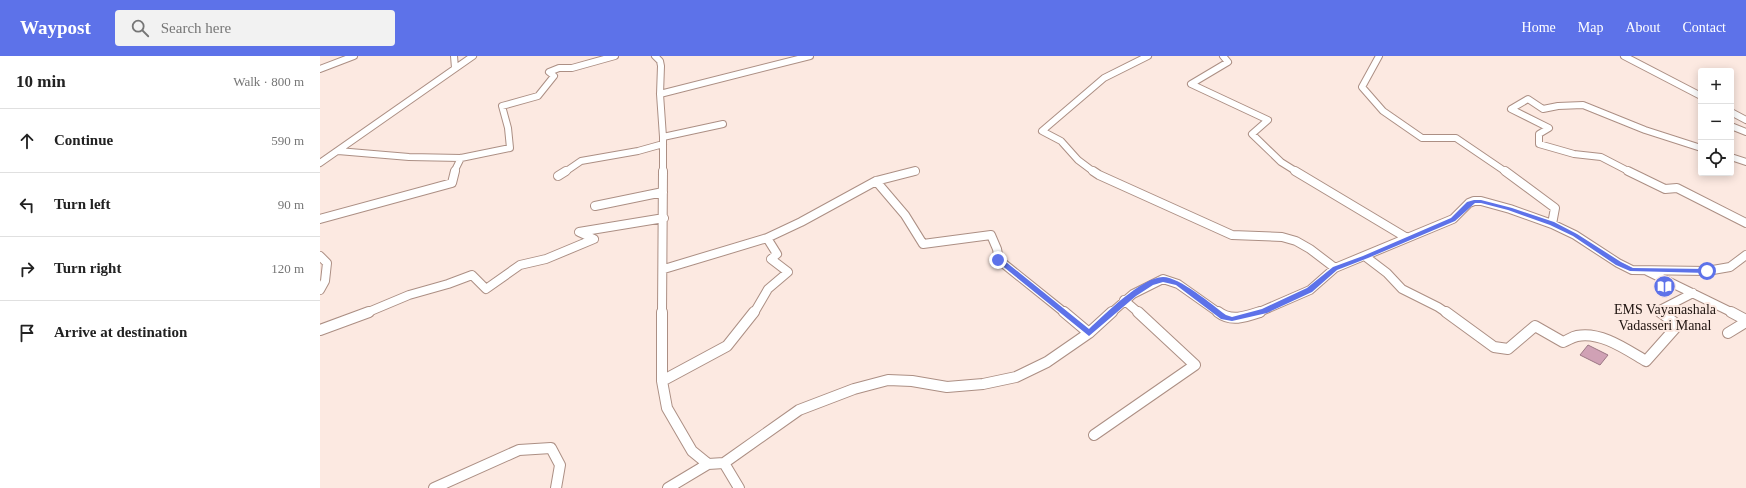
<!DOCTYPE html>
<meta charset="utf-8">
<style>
body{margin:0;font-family:"Times New Roman",serif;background:#f2f2f2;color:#222}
.controls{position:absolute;right:12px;top:12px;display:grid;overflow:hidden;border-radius:4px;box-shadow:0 2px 10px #0003}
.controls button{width:36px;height:36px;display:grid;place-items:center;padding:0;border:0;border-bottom:1px solid #e0e0e0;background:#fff;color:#222;font:20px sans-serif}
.stop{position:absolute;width:12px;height:12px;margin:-9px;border:3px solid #5d72e9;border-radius:50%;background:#fff}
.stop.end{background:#5d72e9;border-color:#fff;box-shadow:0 1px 4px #0008}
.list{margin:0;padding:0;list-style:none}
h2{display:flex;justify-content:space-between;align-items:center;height:52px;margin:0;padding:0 16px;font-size:17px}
h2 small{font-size:13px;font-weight:400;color:#767676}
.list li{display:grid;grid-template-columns:26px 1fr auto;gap:12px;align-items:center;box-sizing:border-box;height:64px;padding:0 16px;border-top:1px solid #e0e0e0}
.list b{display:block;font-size:15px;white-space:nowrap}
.list em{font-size:13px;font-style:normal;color:#767676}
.icon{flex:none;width:22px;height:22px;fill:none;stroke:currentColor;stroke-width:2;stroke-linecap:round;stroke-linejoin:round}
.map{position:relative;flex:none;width:1426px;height:432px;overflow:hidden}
header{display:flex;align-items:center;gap:24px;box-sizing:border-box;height:56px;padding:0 20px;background:#5d72e9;color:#fff}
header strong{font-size:19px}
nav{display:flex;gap:22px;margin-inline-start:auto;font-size:14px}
.search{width:280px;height:36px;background:#f2f2f2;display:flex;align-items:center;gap:10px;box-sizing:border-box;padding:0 14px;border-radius:4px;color:#767676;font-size:15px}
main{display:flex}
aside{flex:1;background:#fff}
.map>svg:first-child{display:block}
.water{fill:#d0a1b5;stroke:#9b7784}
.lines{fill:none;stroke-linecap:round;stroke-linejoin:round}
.minor-far2-casing{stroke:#ac8f84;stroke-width:8}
.minor-far1-casing{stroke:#ac8f84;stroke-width:10}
.minor-casing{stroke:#ac8f84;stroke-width:12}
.minor-far2{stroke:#fff;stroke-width:6}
.minor-far1{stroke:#fff;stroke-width:8}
.minor{stroke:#fff;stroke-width:10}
.route{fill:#5d72e9}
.labels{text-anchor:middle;stroke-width:4;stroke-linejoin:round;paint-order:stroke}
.poi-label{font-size:14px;fill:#1f1410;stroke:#fce9e1}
</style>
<header>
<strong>Waypost</strong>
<div class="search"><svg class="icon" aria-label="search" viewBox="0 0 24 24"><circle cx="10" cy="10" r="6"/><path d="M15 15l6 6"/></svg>Search here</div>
<nav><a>Home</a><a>Map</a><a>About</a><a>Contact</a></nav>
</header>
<main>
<aside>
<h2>10 min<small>Walk · 800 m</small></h2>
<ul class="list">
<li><svg class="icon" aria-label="ahead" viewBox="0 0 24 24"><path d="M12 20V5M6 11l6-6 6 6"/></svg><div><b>Continue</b></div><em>590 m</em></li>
<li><svg class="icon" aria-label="left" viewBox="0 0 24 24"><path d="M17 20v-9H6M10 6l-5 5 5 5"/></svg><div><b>Turn left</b></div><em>90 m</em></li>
<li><svg class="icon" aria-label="right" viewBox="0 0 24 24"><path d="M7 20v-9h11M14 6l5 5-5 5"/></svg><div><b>Turn right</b></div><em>120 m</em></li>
<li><svg class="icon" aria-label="arrive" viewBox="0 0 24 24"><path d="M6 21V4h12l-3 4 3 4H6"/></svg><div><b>Arrive at destination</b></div></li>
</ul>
</aside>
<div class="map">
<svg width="1426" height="432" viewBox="0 0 1426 432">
<rect width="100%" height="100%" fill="#fce9e1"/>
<path class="water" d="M1268,289l20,10 -8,10 -20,-10z"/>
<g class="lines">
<defs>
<path id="minor-far2" d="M134,0l1,12
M335,0l5,5 1,5 -1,28 3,43v35
M903,0l5,6 -37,22 77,36 -16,14 29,28 16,10
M1059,0l-17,31 21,24 39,27h34l50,34
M1304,0l77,40
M0,13l34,-13
M340,38l150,-38
M1411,56l15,8
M1411,70l15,6
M343,81l60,-13
M18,95l71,6 52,1 49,-10 -2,-20 -6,-22 36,-10 16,-20 -5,-4 10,-4h13l43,-12
M1411,101l15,5
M0,107l153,-107
M134,116l7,-14
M245,116l16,-11 57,-10 25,-7
M593,116l2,-1
M774,116l-16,-12 -17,-19 -19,-10 62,-53 44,-22
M1310,116l-29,-15 -27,-3 -35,-10v-10l10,-6 -38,-19 17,-10 15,10 15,-3 25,-1 62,25 56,18"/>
<path id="minor-far1" d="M773,115l6,4 133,60 50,2 14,4 14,8 25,19
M975,115l112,67
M1185,115l50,37 -3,16
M1308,115l37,18 12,-1 69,35
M238,120l8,-5
M556,125l29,34 18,29 68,-9 6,14 2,11 66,53
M275,150l68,-14
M0,163l132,-36 3,-12
M0,200l7,7 -2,18 -5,9
M1046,201l21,16 15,16 36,18 9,6
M344,213l103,-31
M1327,215l86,42
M804,244l15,13
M46,257l43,-18 39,-11 24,-9 14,14 34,-24 26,-6 48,-20 -15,-7 85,-14
M342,257l1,-142
M434,257l14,-24 20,-17 -17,-13 6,-5 -10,-16 34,-16 75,-41 39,-10
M791,257l22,-19 30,-15 15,5 41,29
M937,257l53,-23 25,-22 118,-49 16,-16 5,-2h7l29,8 42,15 23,11 43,28 14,7 75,1 23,-4 16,-12
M1342,257l-4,-2 35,-18"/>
<path id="minor" d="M342,256v69l5,27 25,43 16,13 16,-1 15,25
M744,256l25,21
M898,256c13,10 27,5 42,0
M1126,256l48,35 14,2 27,-23 28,16c5,-2 9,-5 14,-6 24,-5 50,14 69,25l32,-36 -18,-13
M1411,256l15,8
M0,274l49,-18
M1408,277l18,-11
M342,325l65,-35 27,-34
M774,379l101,-70 -57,-53
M404,407l75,-53 55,-21 34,-9 24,1 35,6 36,-3 33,-7 31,-15 42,-29 23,-21
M114,432l85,-38 32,-2 9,17 -4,23
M348,432l40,-24"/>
</defs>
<use href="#minor-far2" class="minor-far2-casing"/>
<use href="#minor-far1" class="minor-far1-casing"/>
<use href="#minor" class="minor-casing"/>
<use href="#minor-far2" class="minor-far2"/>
<use href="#minor-far1" class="minor-far1"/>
<use href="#minor" class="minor"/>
</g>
<path class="route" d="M1154,144h7l31,8 42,14 23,12 44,28 12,6 74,1 3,2 -3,2 -77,-2 -14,-6 -43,-29 -23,-11 -42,-15 -27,-7h-6l-20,18 -87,37 -31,12 -25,22 -45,21 -35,8 -11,-2 -45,-34 -13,-3 -10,3 -17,11 -47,40 -94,-76 6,-2 88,71c15,-14 53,-52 74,-52 17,0 49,28 63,38l6,2 30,-8 45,-21 26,-21 30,-11 88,-38 16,-16z"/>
<defs>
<symbol id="library-disc" viewBox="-11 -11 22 22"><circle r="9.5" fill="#5d72e9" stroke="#fce9e1"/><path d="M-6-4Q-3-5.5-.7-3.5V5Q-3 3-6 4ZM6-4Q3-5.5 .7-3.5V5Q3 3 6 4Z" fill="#fff"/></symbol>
</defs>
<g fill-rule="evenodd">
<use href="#library-disc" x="1332" y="218" width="25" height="25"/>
</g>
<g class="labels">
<g class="poi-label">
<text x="1345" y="258">EMS Vayanashala<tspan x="1345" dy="16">Vadasseri Manal</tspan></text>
</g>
</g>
</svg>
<div class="controls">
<button>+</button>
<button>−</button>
<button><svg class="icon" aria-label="locate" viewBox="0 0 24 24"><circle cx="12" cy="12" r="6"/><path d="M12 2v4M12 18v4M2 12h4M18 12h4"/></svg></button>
</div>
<div class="stop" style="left:1387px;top:215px"></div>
<div class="stop end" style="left:678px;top:204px"></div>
</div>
</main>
